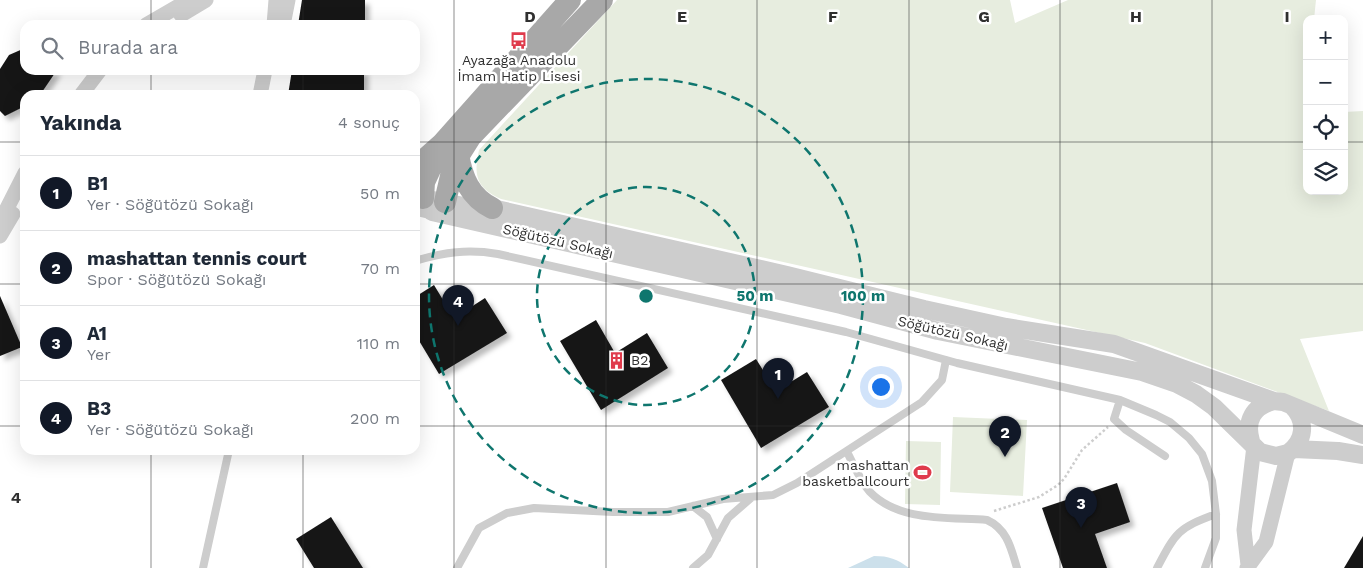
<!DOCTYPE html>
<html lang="tr">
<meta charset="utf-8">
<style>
body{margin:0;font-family:"Work Sans",sans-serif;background:#f6f6f7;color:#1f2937}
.controls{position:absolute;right:15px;top:15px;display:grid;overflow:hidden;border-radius:10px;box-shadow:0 5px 20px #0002}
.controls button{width:45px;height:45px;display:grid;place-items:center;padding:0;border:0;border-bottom:1px solid #e0e1e3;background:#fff;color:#1f2937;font:25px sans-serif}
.you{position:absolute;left:880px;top:386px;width:18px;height:18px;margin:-12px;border:4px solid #fff;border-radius:50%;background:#1a73e8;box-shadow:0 0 0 8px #1a73e833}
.badge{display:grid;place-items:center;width:32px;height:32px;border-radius:50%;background:#111827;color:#fff;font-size:16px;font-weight:700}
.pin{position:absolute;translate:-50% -41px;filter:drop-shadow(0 1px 2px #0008)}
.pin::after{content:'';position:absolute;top:26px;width:18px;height:15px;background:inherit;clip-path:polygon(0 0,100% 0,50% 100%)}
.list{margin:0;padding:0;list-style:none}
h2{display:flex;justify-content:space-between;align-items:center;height:65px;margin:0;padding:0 20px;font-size:21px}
h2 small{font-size:16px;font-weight:400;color:#747a83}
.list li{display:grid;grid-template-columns:32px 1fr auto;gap:15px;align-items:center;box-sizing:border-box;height:75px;padding:0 20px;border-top:1px solid #e0e1e3}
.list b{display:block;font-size:19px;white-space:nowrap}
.list p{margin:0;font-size:16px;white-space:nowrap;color:#747a83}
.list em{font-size:16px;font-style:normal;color:#747a83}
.icon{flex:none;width:28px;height:28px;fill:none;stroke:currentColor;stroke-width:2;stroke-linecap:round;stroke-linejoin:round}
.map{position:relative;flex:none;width:1363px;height:568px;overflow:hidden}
.search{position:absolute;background:#fff;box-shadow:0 5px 20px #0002;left:20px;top:20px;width:400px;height:55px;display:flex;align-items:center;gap:12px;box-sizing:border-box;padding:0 18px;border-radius:15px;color:#747a83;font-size:19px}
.panel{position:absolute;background:#fff;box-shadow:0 5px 20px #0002;left:20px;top:90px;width:400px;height:365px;border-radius:15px}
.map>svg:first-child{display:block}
.green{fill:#e7eddf}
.water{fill:#cce0eb}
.building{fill:#171717;filter:url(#shadow)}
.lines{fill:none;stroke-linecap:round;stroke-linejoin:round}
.path{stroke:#cdcdcd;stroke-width:2.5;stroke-dasharray:2.5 2.5;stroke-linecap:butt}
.service{stroke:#cdcdcd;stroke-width:8}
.minor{stroke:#cdcdcd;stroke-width:15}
.tertiary{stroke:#cdcdcd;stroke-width:18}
.primary{stroke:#a8a8a8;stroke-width:22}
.grid{fill:none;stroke:#303030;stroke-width:1;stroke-opacity:0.55}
.ring{fill:none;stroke:#0f766e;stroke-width:2.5;stroke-dasharray:9 6}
.labels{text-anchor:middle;stroke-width:5;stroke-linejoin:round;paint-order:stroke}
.poi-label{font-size:14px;fill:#303030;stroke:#fff}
.street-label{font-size:14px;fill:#303030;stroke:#fff}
.grid-label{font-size:16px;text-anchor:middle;font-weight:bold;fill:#303030;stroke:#fff;stroke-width:5;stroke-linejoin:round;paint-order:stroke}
.centre{fill:#0f766e;stroke:#fff;stroke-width:2.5}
.ring-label{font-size:15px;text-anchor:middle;font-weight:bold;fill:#0f766e;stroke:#fff;stroke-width:5;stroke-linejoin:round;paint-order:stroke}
</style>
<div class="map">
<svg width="1363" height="568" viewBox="0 0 1363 568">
<defs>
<filter id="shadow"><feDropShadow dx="4.5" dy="4.5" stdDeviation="2.5" flood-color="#0004"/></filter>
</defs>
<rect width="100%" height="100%" fill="#fff"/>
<path class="green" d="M617,0h393l5,23 53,-23h248l-2,19h-7v71l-3,24h3v77h37v-79l19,-1v220l-63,8 29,72 -184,-68 -644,-144c-24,-11 -28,-23 -22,-49z
M953,417l74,3 -4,76 -73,-4z
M906,441l35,1 -1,63 -35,-1z"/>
<path class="water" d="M874,556c15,0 23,3 35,12h-61z"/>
<path class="building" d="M302,0h63v25h-67z
M25,48v22h32l-17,25h-15v11l-20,10 -5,-5v-42l9,-14z
M292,70h72v25h-76z
M434,285l20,33 31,-20 22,35 -68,41 -24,-40v-37z
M0,296l22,51 -22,9z
M596,320l19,33 32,-20 21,35 -67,42 -41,-69z
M756,359l20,32 31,-19 22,35 -68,41 -40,-68z
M1117,483l13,39 -35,12 12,34h-44l-21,-60z
M331,517l32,51h-49l-18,-29z
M1363,536v32h-19z"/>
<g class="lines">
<path class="path" d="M994,511l45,-14 19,-12 6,-6 18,-29 26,-23"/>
<path class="service" d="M415,261c29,-9 53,-12 83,-7l348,78 111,31 163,37 36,15 14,7 19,16 13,16 10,27 4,33v24l-11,30
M1120,400l-6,19 12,11 39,26
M847,452c7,13 13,29 23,40 29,30 79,25 117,28 20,9 24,28 30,48
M693,506l14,11 10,22
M203,568l26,-118
M457,568l22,-40 28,-15 27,-5 79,4h55l55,-13 50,-4 24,-12 125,-81 20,-22 4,-20
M693,568l15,-13 20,-37 23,-20
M1157,568c19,-36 21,-40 59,-54"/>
<path class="minor" d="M181,15l25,-15
M146,25l43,-25
M274,25l2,-25
M283,25l5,-25
M81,95l19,-25
M260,95l5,-25
M415,208l17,4
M0,222l25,-49
M0,236l13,-22
M1248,565l-4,-35 10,-84
M1247,568l19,-26 22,-89"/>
<path class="tertiary" d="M433,200l36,7 23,1 295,67 137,34 82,18 108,17 160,57 9,1 80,33
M432,212l409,93 97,26 204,41 35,12 19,10 18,13 46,45 16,4 12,-3c17,-12 19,-32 4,-47
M1251,441c-6,-20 2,-35 23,-40
M1294,449l44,2 25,4"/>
<path class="primary" d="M458,154c4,24 12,43 34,54
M415,168l27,-24 128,-144
M423,198l1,-16 13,-28
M445,202l9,-39 17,-27 131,-136"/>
</g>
<path class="grid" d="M151,0v25M303,0v25M454,0v568M606,0v568M757,0v568M909,0v568M1060,0v568M1212,0v568M151,70v25M303,70v25M0,142h25M415,142h892M1344,142h19M0,284h25M415,284h948M0,426h25M415,426h948M151,450v118M303,450v118"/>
<g class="ring">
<circle cx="646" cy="296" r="109"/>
<circle cx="646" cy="296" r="217"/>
</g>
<defs>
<symbol id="bus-bare" viewBox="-9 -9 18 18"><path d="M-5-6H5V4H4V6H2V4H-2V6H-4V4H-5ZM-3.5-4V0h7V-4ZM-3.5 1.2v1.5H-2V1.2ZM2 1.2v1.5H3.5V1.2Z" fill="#df3b4c" stroke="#fff" stroke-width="2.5" paint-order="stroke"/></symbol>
<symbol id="building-bare" viewBox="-9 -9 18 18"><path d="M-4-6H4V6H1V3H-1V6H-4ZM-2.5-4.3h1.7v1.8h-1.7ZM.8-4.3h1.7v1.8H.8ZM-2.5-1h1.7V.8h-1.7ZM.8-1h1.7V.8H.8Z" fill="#df3b4c" stroke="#fff" stroke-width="2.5" paint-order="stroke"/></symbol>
<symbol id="stadium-bare" viewBox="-9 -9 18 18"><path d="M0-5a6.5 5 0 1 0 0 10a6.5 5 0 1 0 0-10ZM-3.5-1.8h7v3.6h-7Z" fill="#df3b4c" stroke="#fff" stroke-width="2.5" paint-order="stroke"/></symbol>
</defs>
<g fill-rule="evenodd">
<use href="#bus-bare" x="506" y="28" width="25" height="25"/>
<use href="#building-bare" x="604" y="348" width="25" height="25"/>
<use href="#stadium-bare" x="910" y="460" width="25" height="25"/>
</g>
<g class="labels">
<g class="poi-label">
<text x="519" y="65">Ayazağa Anadolu<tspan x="519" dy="16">İmam Hatip Lisesi</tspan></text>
<text x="631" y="365" text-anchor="start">B2</text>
<text x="909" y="470" text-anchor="end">mashattan<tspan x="909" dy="16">basketballcourt</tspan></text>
</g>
<g class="street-label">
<text transform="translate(558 241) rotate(13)" y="5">Söğütözü Sokağı</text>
<text transform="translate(953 333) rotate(13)" y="5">Söğütözü Sokağı</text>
</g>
</g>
<g class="grid-label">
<text x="530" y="22">D</text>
<text x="682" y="22">E</text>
<text x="833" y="22">F</text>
<text x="984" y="22">G</text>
<text x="1136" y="22">H</text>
<text x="1287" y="22">I</text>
<text x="16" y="503">4</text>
</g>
<circle cx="646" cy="296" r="8" class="centre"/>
<g class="ring-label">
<text x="755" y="301">50 m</text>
<text x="863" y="301">100 m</text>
</g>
</svg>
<div class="controls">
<button>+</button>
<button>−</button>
<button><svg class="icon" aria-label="locate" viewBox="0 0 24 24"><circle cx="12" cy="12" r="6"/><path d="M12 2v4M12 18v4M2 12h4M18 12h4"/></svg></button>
<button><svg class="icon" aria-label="layers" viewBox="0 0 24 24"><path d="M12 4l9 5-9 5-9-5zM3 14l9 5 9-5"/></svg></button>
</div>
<div class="you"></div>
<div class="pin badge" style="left:778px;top:399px">1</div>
<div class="pin badge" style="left:1005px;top:457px">2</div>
<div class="pin badge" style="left:1081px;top:528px">3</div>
<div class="pin badge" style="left:458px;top:326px">4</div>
<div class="search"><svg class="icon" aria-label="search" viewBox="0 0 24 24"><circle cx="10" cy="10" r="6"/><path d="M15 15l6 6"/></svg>Burada ara</div>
<section class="panel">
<h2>Yakında<small>4 sonuç</small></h2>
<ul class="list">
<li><span class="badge">1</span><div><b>B1</b><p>Yer · Söğütözü Sokağı</p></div><em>50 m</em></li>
<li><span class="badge">2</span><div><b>mashattan tennis court</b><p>Spor · Söğütözü Sokağı</p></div><em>70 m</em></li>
<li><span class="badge">3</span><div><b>A1</b><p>Yer</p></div><em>110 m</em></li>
<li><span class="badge">4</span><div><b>B3</b><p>Yer · Söğütözü Sokağı</p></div><em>200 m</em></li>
</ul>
</section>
</div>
